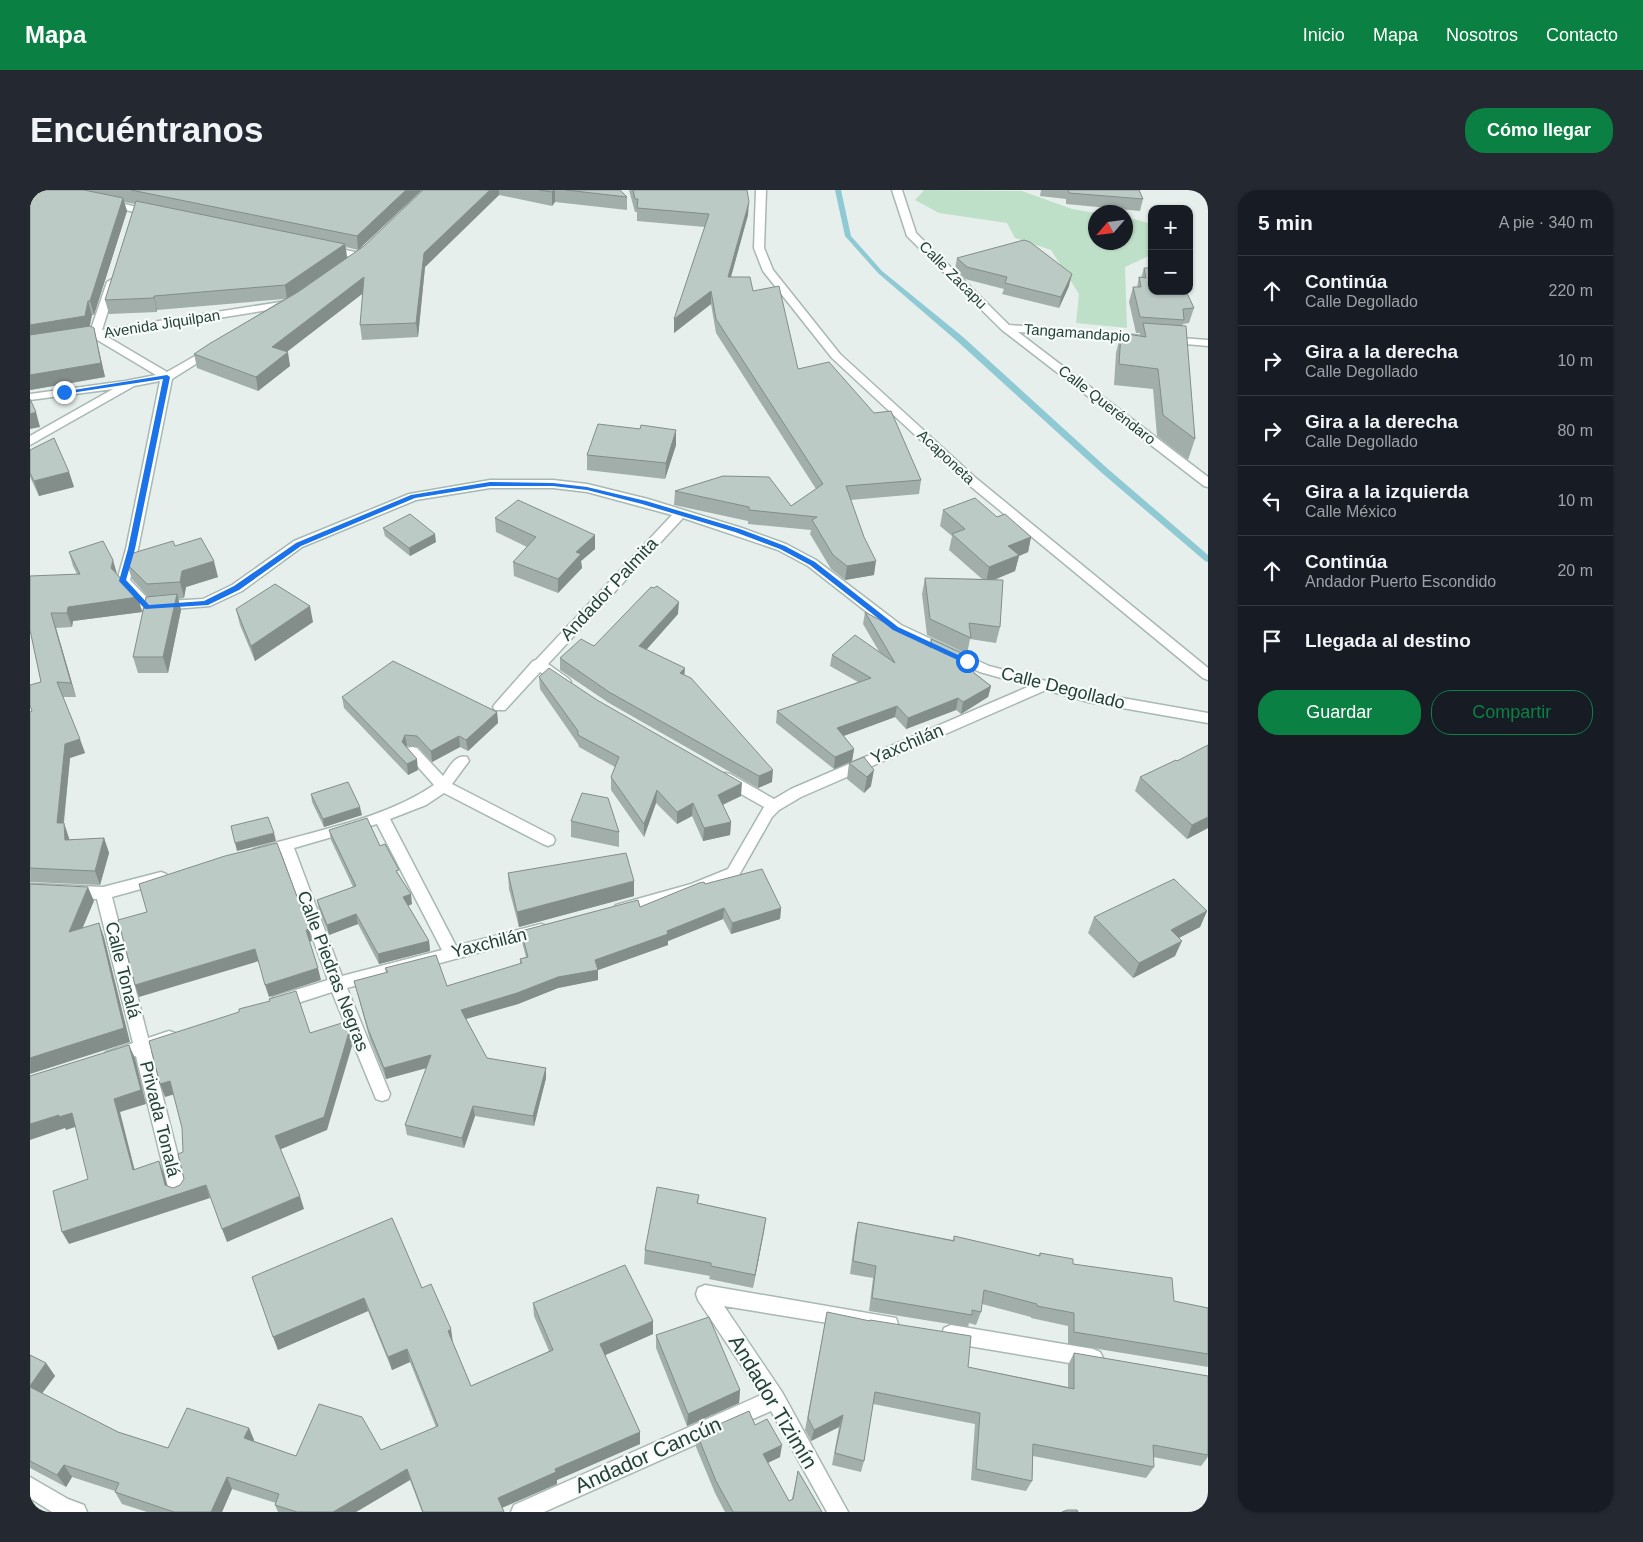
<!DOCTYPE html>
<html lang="es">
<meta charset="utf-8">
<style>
body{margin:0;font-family:Arial,sans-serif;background:#242831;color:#f1f3f6}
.controls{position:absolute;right:15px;top:15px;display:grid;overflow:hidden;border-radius:10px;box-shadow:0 1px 4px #0004}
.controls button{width:45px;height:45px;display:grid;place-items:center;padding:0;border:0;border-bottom:1px solid #363941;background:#171b24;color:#f1f3f6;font:25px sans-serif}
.compass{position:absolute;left:1058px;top:15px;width:45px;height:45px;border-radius:50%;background:#171b24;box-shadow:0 1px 4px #0004;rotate:242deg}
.stop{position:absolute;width:15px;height:15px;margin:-11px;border:4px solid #1a73e8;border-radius:50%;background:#fff}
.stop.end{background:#1a73e8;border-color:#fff;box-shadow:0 1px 5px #0008}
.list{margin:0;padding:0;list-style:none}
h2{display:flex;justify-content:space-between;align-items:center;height:65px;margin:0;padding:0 20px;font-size:21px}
h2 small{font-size:16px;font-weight:400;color:#9ea1a6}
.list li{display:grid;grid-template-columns:32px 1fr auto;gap:15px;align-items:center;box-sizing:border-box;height:70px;padding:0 20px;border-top:1px solid #363941}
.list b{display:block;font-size:19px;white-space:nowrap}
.list p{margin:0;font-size:16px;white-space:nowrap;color:#9ea1a6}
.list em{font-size:16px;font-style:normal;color:#9ea1a6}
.actions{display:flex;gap:10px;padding:15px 20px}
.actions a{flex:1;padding:11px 0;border:1px solid #0b8043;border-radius:20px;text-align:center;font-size:18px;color:#0b8043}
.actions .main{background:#0b8043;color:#fff}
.icon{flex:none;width:28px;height:28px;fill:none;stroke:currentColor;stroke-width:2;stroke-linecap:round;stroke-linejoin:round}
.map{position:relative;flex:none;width:1178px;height:1322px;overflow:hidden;border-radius:20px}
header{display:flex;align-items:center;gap:30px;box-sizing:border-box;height:70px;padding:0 25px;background:#0b8043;color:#fff}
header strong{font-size:24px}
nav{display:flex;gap:28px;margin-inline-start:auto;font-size:18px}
.intro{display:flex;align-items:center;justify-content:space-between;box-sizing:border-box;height:120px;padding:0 30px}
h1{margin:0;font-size:35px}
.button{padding:12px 22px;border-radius:20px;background:#0b8043;color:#fff;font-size:18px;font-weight:700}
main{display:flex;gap:30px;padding:0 30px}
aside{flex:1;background:#171b24;border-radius:20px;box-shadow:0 1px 4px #0004}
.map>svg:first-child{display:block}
.green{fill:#bfe0c8}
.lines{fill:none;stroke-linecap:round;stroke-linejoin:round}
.stream{fill:#8ec9d4;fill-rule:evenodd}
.street-casing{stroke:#a8b8b2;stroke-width:3}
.street{fill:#fff;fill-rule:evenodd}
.wall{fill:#a1aea9;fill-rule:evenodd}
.shaded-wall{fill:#838d89}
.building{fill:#bbcac4;stroke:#838d89}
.route{fill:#1a73e8}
.labels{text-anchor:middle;stroke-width:4.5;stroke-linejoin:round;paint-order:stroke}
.far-street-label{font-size:15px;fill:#24423a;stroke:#f7fbf9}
.street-label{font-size:18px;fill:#24423a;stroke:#f7fbf9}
.near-street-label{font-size:21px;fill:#24423a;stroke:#f7fbf9}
</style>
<header>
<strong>Mapa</strong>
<nav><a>Inicio</a><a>Mapa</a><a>Nosotros</a><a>Contacto</a></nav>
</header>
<div class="intro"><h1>Encuéntranos</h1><a class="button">Cómo llegar</a></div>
<main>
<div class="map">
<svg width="1178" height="1322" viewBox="0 0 1178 1322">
<rect width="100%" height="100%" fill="#e6efeb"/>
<path class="green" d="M894,0l98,1 50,18 23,4 1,29h30v-25l26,7 -1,31 -26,12 2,61 -51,-5 3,-29 -28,-44 -36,-12 -8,-15 -68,-10 -24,-13z"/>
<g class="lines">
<path class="stream" d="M805,0h6l10,46 31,35 81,66 145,132 100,86v7l-3,-1 -103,-88 -145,-132 -79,-68 -33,-37z"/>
<defs>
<path id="street" d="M726,0h10l-2,58 9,22 67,84 137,125 231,189v12l-5,-2 -234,-193 -137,-127 -69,-87 -9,-23z
M862,0h10l14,43 93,92 135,11 1,2 -1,2 -4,1 -122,-9 190,145v10l-4,-1 -202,-156 -95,-94z
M76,10l49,11 2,2 -5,3 -49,-11v-4z
M296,56l39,8 1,2 -5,3 -39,-8 -1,-2z
M82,89l5,3 -15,48 191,-30 5,3 -5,3 -187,30 61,36 42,-24 4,-1 5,3 -46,29 -34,170 -8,31 21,22 52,-3 29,-14 62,-44 115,-47 81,-14h63l34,4 61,15 94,29 44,16 30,16 85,65 88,41 99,26 120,21v10l-120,-21 -42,-12 -245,107 -22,13 -7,7 -34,60 -38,16 -79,22 -5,-2 -3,-4 3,-4 75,-21 37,-15 36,-62 -44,-25 -2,-4 2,-4 5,-1 5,1 44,25 17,-10 239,-103 -50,-14 -89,-41 -83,-65 -30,-16 -95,-32 -135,146 21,15 2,3 -2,3h-10l-19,-13 -35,38h-10l-2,-3 2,-3 38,-43 3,-1 136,-145 -85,-23 -34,-4h-63l-74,12 -114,47 -60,44 -32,15 -62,5 -5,-1 -26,-29 9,-32 34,-168 -26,5 -104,59v-9l83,-47 -83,11v-6l95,-13 31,-6 -62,-37 -7,-1 -1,-2 4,-3 17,-50z
M1137,147l41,3v6l-45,-4 -1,-2z
M382,557l5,1 26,28c6,-8 12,-22 24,-19l2,4 -17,23 101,52 2,4 -2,4 -5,2 -5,-2 -99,-51 -18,12 -36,14 66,127 85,-22 6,2 2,4 -2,4 -6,2 -194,52 43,106 -2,5 -6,2 -6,-2 -2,-5 -42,-102 -53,17 -6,-2 -2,-5 2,-5 55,-17 -47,-128 -22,7 -5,-2 -3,-4 3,-4c58,-18 129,-29 180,-64l-29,-33 2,-4zM347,634l65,126 -100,26 -48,-128z
M131,682l5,2 3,4 -3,4 -54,15 36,141 21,-7 6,2 2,5 -2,5 -24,8 36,140 -3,6 -6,2 -6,-2 -3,-6 -33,-135 -24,8 -6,-2 -2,-5 2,-5 27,-9 -36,-144 -67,-3v-12l73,3z
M675,1095l191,33 2,6 -2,6 -7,3 -165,-27 58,86 66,120h-21l-56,-101 -227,101h-33l3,-7 247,-110 -63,-95 -2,-6 2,-6z
M921,1135l142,24 7,3 3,6 -3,6 -7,3 -142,-24 -7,-3 -2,-6 2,-6z
M0,1287l38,22 16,6 3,7h-35l-22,-14z"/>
</defs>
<use href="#street" class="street-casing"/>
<use href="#street" class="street"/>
</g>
<path class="wall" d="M0,0h392l-63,59 5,-3 59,-56h197l7,7v13l-72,-8 -3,4 -53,-11 -74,72 -7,70 -56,3 -2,-15 3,-32 -77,59 4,14 -32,25 -61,-23 -3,-14 90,-55 -127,11v2l-48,2 -4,-14 30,-96 -11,-2 3,9 -33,104h-2l-3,11 5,2 3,14 8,35 -75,13zM316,57l12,3 -11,8z
M599,0h118l1,25 -17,62 22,14 45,78 123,111 -2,14 -69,6 24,75 -29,5 -14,-11 -21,-35 1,-4 -63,-6v-3l-74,-16 1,-14 116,15 25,-17 -100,-156 -5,-29 -37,29 31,-106 -68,-6v-9h-2z
M1011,0h98l4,9 -3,12 -74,-7v-5l-26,-3z
M927,68l112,28 -10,22 -57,-14 2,-5 -39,-10 -10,-10z
M1114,78l50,40 -5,15 -6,1 -1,2 13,113 -7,21 -31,-24 -4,-47 -39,-4 2,-32 5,-20 19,3v-3h-4l-7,-31 4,-15h4l2,-10 2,1z
M646,255l-11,34 -78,-9v-15z
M0,260l39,22 5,15 -35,9 -9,-19z
M913,320l54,7 34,20 -3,15 -9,4 -4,15 -21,9 6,47 -4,16 -26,-4 -3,15 -40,-19 -5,-41 3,-16 57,1 -33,-29 3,-14 -12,-10z
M465,328l100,17v14l-14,12 1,7 -24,25 -44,-17 -1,-14 14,-15 -31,-15z
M353,338l53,14 -26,14 -25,-20z
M145,356l43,31 -32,10 -2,11 -6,1 3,11 -13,63h-30l-5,-16 15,-60 -16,-18 -5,-15z
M39,362l48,22 21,23 4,15 -69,9 -1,6 -16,1 20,69h-13l22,56 -15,5 -6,65 5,17 35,-2 5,15 -9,32 -70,-3v-170l2,-1 9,-29 -11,-52 47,-56 -4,-8z
M206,419l77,13 -58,39 -15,-36z
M835,422l64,35 2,-8 60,47 -3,11 -27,17 -5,-4 -50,19 -11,-12 -51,19 10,13 -2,12 -18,8 -58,-46 1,-12 81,-29 -28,-16 2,-11 48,-2 -17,-29z
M648,424l-32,36 38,25 88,107 -14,6 -149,-85 -49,-33v-12z
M509,487l202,119 -18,9 8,17 -1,13 -27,6 -11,-25 -15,8 -21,-21 -12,34 -33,-47v-13l4,-10 -36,-20 -1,-3 -38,-55z
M312,507l155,15 1,11 -30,28 -8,-4 -28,15 -14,-15 -11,-1 -1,1 12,23 -10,5 -64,-67z
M834,567l7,29 -7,7 -17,-14 2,-16z
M1147,571l31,67 -21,11 -52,-48 5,-14z
M281,604l51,21 -38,12 -12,-25z
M541,631l48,11v15l-48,-10z
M299,640l51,16 20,30 12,28 -4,2 21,35 1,10 -51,13 -21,-40 -29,11 -10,-25 -2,-10 36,-13 -22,-47z
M478,683l126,23 -115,31 -10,-38z
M675,694l76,24 -1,11 -49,15 -8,-15 -55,22v4l-70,25v10l-40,8 -40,16 -52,15 21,39 59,10v10l-12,48 -59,-10 -11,32 -57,-13 -2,-10 22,-57 -41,11 -16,-39 -13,-48 -3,-11 32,-8 -1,-5 62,18 73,-22v-5l6,-2 -4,-15 -1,-11 119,-24z
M1177,721l-7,16 -21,11 -4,18 -42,22 -45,-45 6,-16z
M669,1005l-1,8 68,15 -13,70 -44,-9 1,-3 -66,-12 1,-14z
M828,1032l95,18 1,-4 84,20 2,-3 33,11 101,37 34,7v59l-140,-23v-18l-37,-8v-1l-49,-13 -1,8 -5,13 -7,-2 -1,4 -99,-16 4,-33 -23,-4 5,-39z
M222,1087l170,11 31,55 18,43 78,-35 -15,-35 -1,-13 120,31 -48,21 35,77v12l-83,36v4l-55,24 2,4h-82l-12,-32 -54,32h-78l-3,-7 1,-2 -44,-14 -10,23h-75l-25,-8 -7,-12v-1l-43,-14 -6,10 -36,-19v-113l16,8 9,13 -13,17 76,39 50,16 81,-20 5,12v1l42,15 85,-6 55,-23 -26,-65 -18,8 -24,-59 -90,39z
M797,1122l141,55 100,20v-22l6,-12 134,23v81l-7,9 -48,-9 1,10 -8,11 -113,-22 -1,25 -6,10 -55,-11 4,-56 -102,-20 -9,57 -3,11 -29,-7 7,-38 -28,14 -6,-11z
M626,1145l84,55 -1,13 -52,23 -31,-78z
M725,1235l25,32 -12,6 21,38 3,-2 6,-28 24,41h-97l-10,-19 -19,-46 1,-13z"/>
<path class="shaded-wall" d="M376,0h16l-64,60 -1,-14z
M460,0h9v5l-74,72 -7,70 -2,-14 8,-70z
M524,0h1v12l-3,4v-14z
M93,8l4,13 -33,104 -4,-14z
M719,12l-1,13 -21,76 1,-14z
M315,54l2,14 -60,41 -2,-14z
M1042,84l-3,12 -10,22 2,-11z
M334,87l2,14 -91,70 -3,-14z
M681,101v13l-37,29v-14z
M124,106l3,14v2l-3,-14z
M58,111l4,14 -3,15 -59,10v-15z
M64,138l3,14 8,35 -75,13v-15z
M258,162l2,14 -32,25 -2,-14z
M6,222l4,15 -10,2v-15z
M646,240v15l-11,34 1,-16z
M39,282l5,15 -35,9 -5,-15z
M405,344l1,8 -26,14 -1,-8z
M565,345v14l-14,12 1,7 -24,25v-14l18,-27z
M1001,347l-3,15 -9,4 -4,15 -29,12 3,-16 19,-21z
M83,370l4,14 -6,-6z
M184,371l4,16 -32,10 -2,11 -4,-16 2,-11z
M846,371l-2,14 -29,5 2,-14z
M147,404l4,16 -13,63 -5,-16z
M108,407l4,15 -69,9 -1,6 -5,-14 1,-6z
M649,412l-1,12 -39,44v-12z
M280,416l3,16 -58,39 -4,-15z
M21,423l5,15 20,69 -5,-14z
M655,478l-1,11 -4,-6z
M961,496l-3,11 -27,17 2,-12z
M928,508l-2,12 -50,19 2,-11z
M867,516l-2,11 -60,22 2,-11z
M467,522l1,11 -30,28 -2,-11z
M375,545l2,11 -3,7 -2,-11z
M429,546l1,11 -28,15 -1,-11z
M50,549l5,14 -15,5 -8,79 -5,-14 8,-79z
M824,559l-2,12 -18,8 1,-12z
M387,569l1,11 -10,5 -1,-11z
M743,580l-1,12 -14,6 1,-12z
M844,580l-3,16 -7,7 3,-16z
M712,593l-1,13 -24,11 1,-12z
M627,600l-1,13 -12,34v-13z
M663,613l-1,13 -15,8v-12z
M330,617l2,8 -38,12 -1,-8z
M1178,627v11l-21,11 5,-14z
M701,632l-1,13 -27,6 1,-13z
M34,633l5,15 1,16 -5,-14z
M244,643l2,8 -39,10 -2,-8z
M74,648l5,15 -9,32 -5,-14z
M604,691v15l-115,31 -2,-15z
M58,697l6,14 -19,45 -6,-14z
M381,704l1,10 -7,3 -2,-10z
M694,718l-1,11 -55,22v4l-70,25v10l-40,8 -40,16 -56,16 -1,-10 134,-50z
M751,718l-1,11 -49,15 1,-11z
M1177,721l-7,16 -35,18 6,-15z
M326,724l2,10 -29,11 -2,-10z
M69,733l5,14 26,105 -100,32v-16z
M279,739l3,12 -3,1 -3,-12z
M399,751l1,10 -51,13 -1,-10z
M1152,751l-7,15 -42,22 6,-15z
M225,759l4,12 -120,36 -4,-12z
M288,778l3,12 -52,17 -4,-12z
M319,842l3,14 -25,84 -48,20 -4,-14z
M99,855l6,13 11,46 -26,8 18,71 -5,-13 -19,-71z
M401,865l2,11 -47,13 -2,-11z
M516,878v10l-12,48 -1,-10z
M140,891l5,13 -10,3 -5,-13z
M443,916l2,10 -11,32 -2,-10z
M42,923l6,13 -12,4 -1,-2 -35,12v-16l29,-9z
M129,971l5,13 6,22 36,-11 4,13 -141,46 -7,-12 103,-47z
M270,1006l4,13 -77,33 -5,-13z
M736,1028l-2,14 -11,56 2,-13z
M334,1108l4,13 -90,39 -5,-13z
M623,1131v13l-52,23 -1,-13z
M421,1139l2,14 -3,1 -2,-13z
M377,1159l3,13 -18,8 -4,-13z
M16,1173l9,13 -17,23 -8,-11v-2z
M710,1200l-1,13 -52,23 1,-12z
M813,1225l-4,12 -28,14 3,-11z
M219,1238l5,12 -4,10 -6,-12z
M610,1242v12l-83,36v4l-58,25 -1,-11 57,-29z
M752,1255l-2,12 -19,9 2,-12z
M34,1275l8,12 -6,10 -9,-12z
M377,1279l3,11 -54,32h-23z
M197,1287l5,12 -10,23h-11z"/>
<path class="building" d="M0,0h54l39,8 -33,103h-2l-3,15 -55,9z
M101,0h275l-49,46z
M393,0h67l-66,63 -8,70 -56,2 4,-48 -92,70 16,5 -32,25 -62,-23 15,-10 89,-52 66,-46z
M509,0h15l-2,2z
M536,0h54l7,7z
M603,0h114l2,12 -21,75h22l3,14 26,-5 19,83 31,-7 45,51 17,-2 30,69 -75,6 18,51 12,24 -29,5 -14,-11 -21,-35 5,-3 -68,-7v-3l-74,-16 48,-15 46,1 22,29 32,-22 -107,-165 -5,-28 -37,28 35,-105 -72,-6 1,-9h-3z
M1038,0h71l4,9 -74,-6z
M106,11l209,43 -60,41 -131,11v2l-49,2z
M994,50l6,2 42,32 -11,23 -56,-14 2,-6 -40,-10 -10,-9z
M1114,78h8v23h34l8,17 -11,1 1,11 -44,-3 -7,-30h8l-2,-10 7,1z
M1113,133l43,3 9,113 -32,-24 -5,-46 -39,-5 2,-31 25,4z
M60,136l4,2 7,35 -71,12v-40z
M0,209l6,13 -6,2z
M568,234l42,5 1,-4 35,5 -10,33 -79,-8z
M24,248l15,34 -35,9 -4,-8v-23z
M945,308l22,19 8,-3 26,23 -23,9 11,9 -30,12 -37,-33 13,-5 -22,-19z
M488,310l77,35 -19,17 5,2 -23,25 -45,-17 23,-25 -41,-19z
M380,324l25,20 -26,14 -26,-20z
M171,348l13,23 -32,10 -2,11 -33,2 -20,-20 3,-10 43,-13 2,5z
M73,351l10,19 -2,8 27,29 -70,10 -1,6h-16l20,70 -14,-1 23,57 -15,5 -8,79h7l1,17 39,-2 -9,33 -65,-3v-156l2,-1 -2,-6v-20l11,-3 -11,-52v-54l50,-2 -11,-22z
M895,388l78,2 -3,47 -31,-4 2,15 -41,-19z
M245,394l35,22 -59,40 -15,-37z
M627,396l22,16 -40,44 46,22 -5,5 11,5 82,92 -14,6 -150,-84 -49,-34 21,-19 13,7 57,-59 3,1z
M147,404l-14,63h-30l13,-60z
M835,422l67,36 -1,-9 41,19 2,15 17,13 -28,16 -5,-4 -50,20 -11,-12 -60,22 17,21 -19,8 -58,-46 94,-33 -39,-23 23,-20 40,28z
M363,471l104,51 -31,28 -7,-4 -28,15 -14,-15 -12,-1 -3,7 15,17 -10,5 -65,-67z
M519,478l48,32 145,83 -24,12 13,27 -27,6 -11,-25 -16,9 -20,-22 -13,34 -33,-47 8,-20 -41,-22v-4l-39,-54z
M1178,555v72l-16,8 -52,-48 36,-17 1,1z
M834,567l10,13 -7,7 -18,-14z
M318,592l12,25 -37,12 -12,-25z
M552,603l26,5 11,34 -48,-11z
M238,627l6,16 -39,10 -4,-17z
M337,628l13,28 5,-2 14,26 -3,1 15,23 -8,3 26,44 -51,13 -22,-40 -29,11 -10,-25 39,-14 -27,-56z
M247,653l32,86 -3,1 12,38 -53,17 -10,-36 -120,36 -17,-65 29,-8 -8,-28 86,-28z
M596,663l8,28 -117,31 -9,-39z
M732,679l19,39 -49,15 -8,-15 -57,23 1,3 -73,26 3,10 -40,7 -41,16 -56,17 26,48 59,10 -13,48 -60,-10 -11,32 -57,-13 26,-70 -47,13 -16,-39 -14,-48 34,-9 -3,-4 51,-13 11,31 75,-23 -2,-4 8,-2 -7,-26 117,-31 2,7 59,-24 5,-1 1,2z
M1144,689l33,32 -36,19 11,11 -43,22 -45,-46z
M0,694l58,3 -19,45 30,-9 25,105 -94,30z
M266,801l14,42 35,-11 4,10 -25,85 -49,19 25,60 -78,33 -16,-44 -144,47 -9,-41 35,-12 -16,-66 -13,4v-2l-29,9v-48l99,-31 12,45 -27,9 19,71 26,-9 6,24 8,3 7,-3 4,-6 -6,-25 5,-2 -1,-24 -12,-47 -10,3 -11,-43 90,-29v-3l31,-8 -1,-2z
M627,997l42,8 -2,8 69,15 -11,57 -44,-9v-3l-66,-13z
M362,1028l30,70 9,-4 20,45 -3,2 23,55 82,-36 -20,-47 92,-38 28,56 -53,23 40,88 -85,37 1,3 -58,26 6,14h-81l-16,-43 -74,43h-36l-22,-7 4,-11 -52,-17 -16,35h-37l-59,-20 4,-9 -55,-18 -7,10 -27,-14v-74l88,45 50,16 19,-40 62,20 -5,10 52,18 23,-52 43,13 19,33 57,-24 -31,-77 -19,8 -24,-59 -91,39 -21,-60z
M828,1032l96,19v-5l86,20v-3l33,6v5l99,14 2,23 34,7v46l-134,-22v-19l-37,-7v-2l-53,-14 -3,22 -9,-2v5l-100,-17 4,-32 -23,-5z
M797,1122l43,9v-1l101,16 -3,31 106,22v-36l134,23v79l-55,-10 1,22 -121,-23 -1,37 -56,-12 4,-56 -105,-21 -11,69 -29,-8 8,-38 -29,15 -6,-12z
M679,1127l31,73 -52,24 -32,-79z
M0,1165l16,8 -16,23z
M719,1221l6,14 12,-6 15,26 -19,9 26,47 4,-2 5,-28 24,41h-89l-17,-31 -19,-47z
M1037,1320h10l1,2h-16z"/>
<path class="route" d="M137,185l3,2 -35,172 -9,31 23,25 55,-4 30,-15 62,-43 115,-48 79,-13 63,1 34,4 59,14 94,28 45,17 30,16 83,65 73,34 -7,2 -71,-33 -83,-65 -30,-16 -45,-17 -93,-28 -55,-14 -34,-4h-63l-75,12 -114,48 -62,44 -31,15 -63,4 -26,-28 9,-32 35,-170 -99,15 -3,-2z"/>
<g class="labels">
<g class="far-street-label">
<text transform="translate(923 85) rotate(45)" y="5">Calle Zacapu</text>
<text transform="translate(132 134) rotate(-9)" y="5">Avenida Jiquilpan</text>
<text transform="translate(1047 143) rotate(4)" y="5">Tangamandapio</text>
<text transform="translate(1077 215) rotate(38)" y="5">Calle Queréndaro</text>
<text transform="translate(916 267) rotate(43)" y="5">Acaponeta</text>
</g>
<g class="street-label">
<text transform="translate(579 399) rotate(-47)" y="6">Andador Palmita</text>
<text transform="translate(1033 498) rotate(14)" y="6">Calle Degollado</text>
<text transform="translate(877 554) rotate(-23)" y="6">Yaxchilán</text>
<text transform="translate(459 753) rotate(-14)" y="6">Yaxchilán</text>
<text transform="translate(93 780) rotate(76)" y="6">Calle Tonalá</text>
<text transform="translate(303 781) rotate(69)" y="6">Calle Piedras Negras</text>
<text transform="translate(130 929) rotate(76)" y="6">Privada Tonalá</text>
</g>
<g class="near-street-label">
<text transform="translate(743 1212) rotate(59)" y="7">Andador Tizimín</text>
<text transform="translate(618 1265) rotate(-24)" y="7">Andador Cancún</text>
</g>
</g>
</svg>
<div class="controls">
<button>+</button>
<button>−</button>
</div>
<svg class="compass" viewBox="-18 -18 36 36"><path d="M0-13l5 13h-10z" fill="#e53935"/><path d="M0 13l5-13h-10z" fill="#9ea1a6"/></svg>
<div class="stop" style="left:937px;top:471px"></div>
<div class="stop end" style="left:34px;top:202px"></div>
</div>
<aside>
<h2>5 min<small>A pie · 340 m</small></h2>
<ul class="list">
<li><svg class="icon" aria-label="ahead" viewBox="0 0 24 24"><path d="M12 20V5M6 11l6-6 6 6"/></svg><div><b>Continúa</b><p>Calle Degollado</p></div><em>220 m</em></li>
<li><svg class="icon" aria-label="right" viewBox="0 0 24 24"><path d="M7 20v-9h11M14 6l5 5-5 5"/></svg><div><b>Gira a la derecha</b><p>Calle Degollado</p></div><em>10 m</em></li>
<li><svg class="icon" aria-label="right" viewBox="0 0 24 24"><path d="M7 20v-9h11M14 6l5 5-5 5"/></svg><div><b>Gira a la derecha</b><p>Calle Degollado</p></div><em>80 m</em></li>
<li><svg class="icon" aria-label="left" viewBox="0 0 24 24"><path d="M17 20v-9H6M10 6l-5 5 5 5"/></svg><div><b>Gira a la izquierda</b><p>Calle México</p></div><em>10 m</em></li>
<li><svg class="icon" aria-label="ahead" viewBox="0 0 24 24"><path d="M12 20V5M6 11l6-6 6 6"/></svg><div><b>Continúa</b><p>Andador Puerto Escondido</p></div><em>20 m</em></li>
<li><svg class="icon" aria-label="arrive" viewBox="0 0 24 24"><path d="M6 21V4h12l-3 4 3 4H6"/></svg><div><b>Llegada al destino</b></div></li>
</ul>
<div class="actions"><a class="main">Guardar</a><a>Compartir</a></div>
</aside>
</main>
